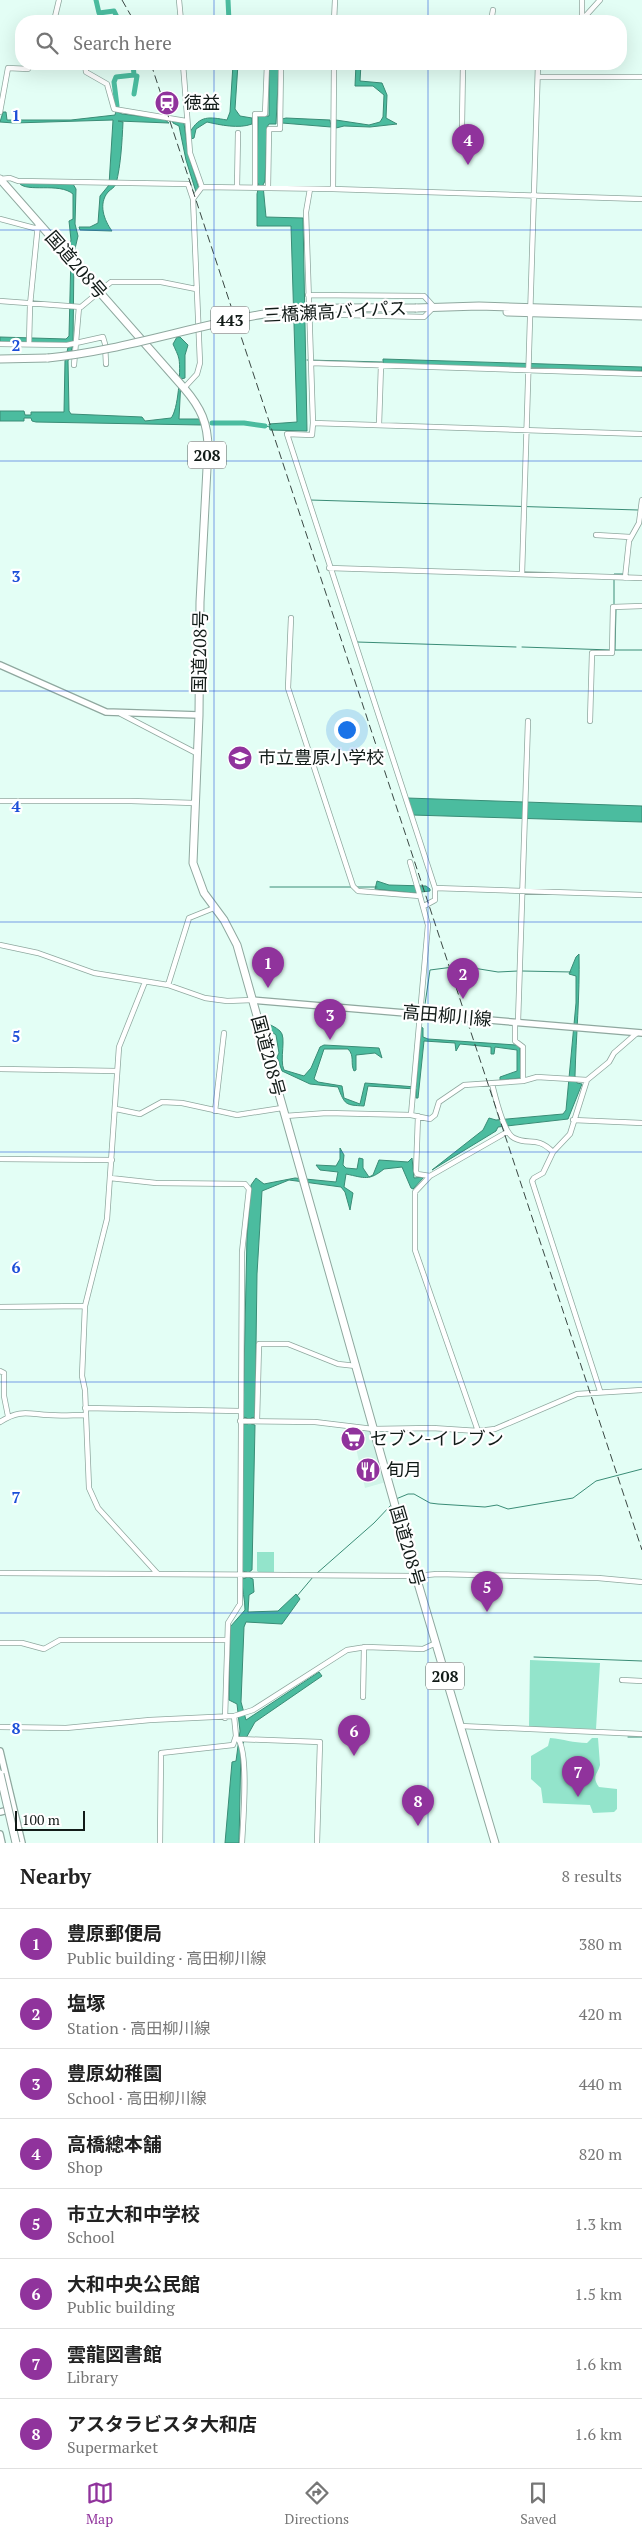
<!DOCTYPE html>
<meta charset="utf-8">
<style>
body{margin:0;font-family:"PT Serif","Noto Sans JP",serif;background:#f2f2f2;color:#222}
.scale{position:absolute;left:15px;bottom:12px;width:70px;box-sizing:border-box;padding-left:5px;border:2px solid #121b18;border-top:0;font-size:14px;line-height:18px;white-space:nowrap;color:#121b18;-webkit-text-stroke:4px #fff;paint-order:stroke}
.you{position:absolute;left:346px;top:729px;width:18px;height:18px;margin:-12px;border:4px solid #fff;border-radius:50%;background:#1a73e8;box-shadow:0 0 0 8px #1a73e833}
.badge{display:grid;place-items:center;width:32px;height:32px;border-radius:50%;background:#90339c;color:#fff;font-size:16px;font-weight:700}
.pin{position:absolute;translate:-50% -41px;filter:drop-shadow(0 1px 2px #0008)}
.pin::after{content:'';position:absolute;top:26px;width:18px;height:15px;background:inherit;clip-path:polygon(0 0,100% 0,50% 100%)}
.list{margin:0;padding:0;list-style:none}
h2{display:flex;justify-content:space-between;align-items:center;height:65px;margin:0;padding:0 20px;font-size:21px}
h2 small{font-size:16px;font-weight:400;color:#767676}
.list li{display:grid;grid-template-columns:32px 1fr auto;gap:15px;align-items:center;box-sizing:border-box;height:70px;padding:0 20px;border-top:1px solid #e0e0e0}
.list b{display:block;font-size:19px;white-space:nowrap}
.list p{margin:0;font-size:16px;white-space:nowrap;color:#767676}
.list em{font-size:16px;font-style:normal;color:#767676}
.icon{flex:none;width:28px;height:28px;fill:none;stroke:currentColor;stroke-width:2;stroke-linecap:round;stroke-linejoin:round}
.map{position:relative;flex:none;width:642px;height:1843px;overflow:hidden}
.search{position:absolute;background:#fff;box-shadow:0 5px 20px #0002;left:15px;right:15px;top:15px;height:55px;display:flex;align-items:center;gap:12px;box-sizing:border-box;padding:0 18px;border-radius:20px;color:#767676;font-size:19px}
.sheet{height:625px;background:#fff}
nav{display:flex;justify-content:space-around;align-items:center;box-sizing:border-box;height:70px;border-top:1px solid #e0e0e0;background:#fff;font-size:14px;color:#767676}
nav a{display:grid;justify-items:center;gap:2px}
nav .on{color:#90339c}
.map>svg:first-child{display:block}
.built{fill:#d0f4e8}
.green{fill:#93e4cb}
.water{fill:#4bbc9f;stroke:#3a8c76}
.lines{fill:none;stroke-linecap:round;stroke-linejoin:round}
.stream{stroke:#3a8c76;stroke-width:1}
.canal{stroke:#4bbc9f;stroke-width:5}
.minor-casing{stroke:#8fa89f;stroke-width:6}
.major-casing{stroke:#8fa89f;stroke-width:8}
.highway-casing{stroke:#8fa89f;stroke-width:9}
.minor{stroke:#fff;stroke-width:4.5}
.major{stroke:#fff;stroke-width:5.5}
.highway{stroke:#fff;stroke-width:7}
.rail{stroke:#3a4743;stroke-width:1;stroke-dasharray:8 4;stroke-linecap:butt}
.highway-bridge-casing{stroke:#8fa89f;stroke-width:9;stroke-linecap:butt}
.highway-bridge{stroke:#fff;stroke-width:7}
.grid{fill:none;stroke:#1d4ed8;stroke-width:1;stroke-opacity:0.55}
.labels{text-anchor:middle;stroke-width:4.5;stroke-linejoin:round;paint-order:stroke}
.shield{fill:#fff;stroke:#595f5d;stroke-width:1}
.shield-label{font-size:16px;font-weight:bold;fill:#121b18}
.poi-label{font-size:18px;fill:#121b18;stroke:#fff;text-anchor:start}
.street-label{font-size:18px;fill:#121b18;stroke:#fff}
.grid-label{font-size:16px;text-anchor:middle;font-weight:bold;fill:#1d4ed8;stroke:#fff;stroke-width:4.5;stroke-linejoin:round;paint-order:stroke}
</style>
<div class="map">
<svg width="642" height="1843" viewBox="0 0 642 1843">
<rect width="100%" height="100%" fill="#e3fef5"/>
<path class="built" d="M346,1427l25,3 15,52 -21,6 -2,-9 2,-3 -3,-1 -6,-27h-5z"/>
<path class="green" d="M257,1552h17v21h-14l-3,-2z
M530,1660l70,3 -4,66 -67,-2z
M550,1738c14,1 23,5 37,5l5,-5h6l2,27c-2,9 -9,11 -1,22l18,2v20l-3,3 -21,1 -3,-8 -47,-2 -2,-15 -10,-9v-23l17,-10z"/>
<path class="water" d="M233,64h5l-3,45 5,7 12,2v6c-13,5 -32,1 -45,-2l-11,7 -2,9 -3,1 -1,-7c10,-17 19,-15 37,-12l3,-8z
M269,64h10l-3,60h-7l-2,3 -2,54 -2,4 3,32 37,1 4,213 -37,-1 -1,-6 28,-2 -6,-196h-34v-32l2,-9 -2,-3 1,-66h11z
M356,64h5l-1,17 22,2 5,12 -1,23 11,6 -27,3 -26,-1 -8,2v-8l33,5 11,-3 3,-5 1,-22 -11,-9h-18z
M116,111l6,3 42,5 5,4 -51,-2 5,1c-1,20 -2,42 -7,62 -2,4 -5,5 -8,8 -10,12 -4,28 4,39l-32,-1 -1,-3h11l8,-4 2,-27 9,-11 4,-65 -99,3 -14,-1 3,-10h3l1,8h64l44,-5z
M286,118l44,2 1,7 -49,-4v-4z
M172,119l12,4 4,30 11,36 -3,3 -10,-32 -7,-34 -6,-3z
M19,183l54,1 3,5 -1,35 3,12 -4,17 -1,92 -5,16 1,50 2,3 71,3 3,4 26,-3c7,-7 10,-47 8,-59 -1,-5 -4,-10 -6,-15l4,-7h3l8,8 -3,10v23l-4,1 -2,40h21l1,6 -165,-3 -4,-1 -1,-3h-7v3h-24v-10h24l1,4h6v-3h33l1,-51 4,-18 -69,-1v-5l66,2 3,-3 2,-82 -3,-3 3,-11 -2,-19 4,-2v-25c-14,-12 -46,-1 -54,-11z
M383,359l259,8v4l-259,-7z
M407,798l235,8v16l-230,-7z
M377,881l12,4 37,1 4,3v2l-17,2 -38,-4z
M579,954c1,41 -3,82 -4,122l2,7 5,1 -14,35 -70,8 -2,4 -64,39 51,-40 6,-12 7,2 67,-6 3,-4 10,-107v-27l-7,-2 7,-17z
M263,1021c5,3 13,6 17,10 7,6 -1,28 4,39l20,6 7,-8 9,-21 4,-2 55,3 3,10 -7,-5 -19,2v15l-2,1c-4,-8 1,-15 -6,-22h-24l-10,30 4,3 24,4 2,12 16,6 5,-21 51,4 5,-60 2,1v9l5,2 88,6 4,3 1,30 -21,2v-3l17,-6v-21l-22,-3 -1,7h-3v-7l-31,-3 -4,7 -1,-8 -31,-2 -6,57h-2v-9l-48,-3 -4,20c-19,-1 -19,-1 -26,-19l-28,-3 -28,-13 -5,-14 2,-4 -3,-18 -12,-9z
M340,1148l4,7 -1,10 3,3 11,1 2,-11 4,1v9l6,9 4,-2 6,-15 29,2 4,-4 2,20 10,-1 -11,12 -2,-1 -9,-21 -18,2c-15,12 -19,9 -38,5l-2,13 9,6 -3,17 -5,-18 -4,-5 -52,-7 -27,11 -5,83 -2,143 -4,1v6l4,1 -3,145 -2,1v7l3,1 1,13 -5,3 -1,17 30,-1 18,-17 4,5 -18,25 -36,-2 -2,5 -3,75 5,18 73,-48 3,4 -67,46 -14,25 -2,96h-14l7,-81 4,-1 4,-30 -3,-27 -8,-4 1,-73 15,-17c0,-11 -3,-20 -3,-31l4,-1 1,-6 -5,-1 1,-147h5l-1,-6 -4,-1 4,-180 4,-52 5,-7 8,6 31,-6 41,4 2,-10 -18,-2 -4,-5 20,1 4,-7z"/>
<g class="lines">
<path class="stream" d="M307,360l75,2
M265,426l5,1
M310,500l328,10
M614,606v-32h9
M357,642l159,5
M522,647l89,3
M615,650l1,-41
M615,650h27
M270,887h82
M356,887h21
M522,971l49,1
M424,1011l6,-41 31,-4 37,6 20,-1
M396,1499l12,-5h6l16,9 8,1 47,3 12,-2 11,4 65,-11 23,-17 46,-12
M316,1574l58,-51 18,-19
M297,1596l16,-19
M534,1657l108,4
M628,1737h14"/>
<path class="canal" d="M96,0l3,13 15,-2 5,10
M228,0l1,21
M133,64l1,11 3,1 -3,18
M117,106l-3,-24 2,-5 18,-2
M212,423h32l21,3"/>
<defs>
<path id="minor" d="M179,0l2,21
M582,0v20
M54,21l5,-21
M334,21l1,-21
M491,21l2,-11
M581,21l19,-21
M85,64l1,8 21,12 7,25 72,12
M183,64l7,89 12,34
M539,77h103
M0,112l8,-44 20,1 3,-5
M462,125l1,-61
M0,179l10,-1 8,3 170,3 5,15
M237,187l1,-54
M255,187v-73h10l2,-50
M268,188l1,-59h11l1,-65
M310,189l-4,23 7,211 -1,12 -25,-1 148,454v12l-11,6
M333,189l1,-125
M0,219l38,10
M308,295l116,1 10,11 -10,10 -116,-3
M0,301l81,6 30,-25h50l35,7
M0,344l67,1 36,-8 2,7 1,20
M29,344l1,-39 8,-81
M311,363l331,11
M74,365l5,-58
M184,388l13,-14 3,-11 -7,-164 9,-12 131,2 309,10
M313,423l329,11
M379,425l2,-60
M596,535l34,2
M329,568l313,10
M522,574l16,-510
M625,578l4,-37 10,-18 3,-23
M291,618l-3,70 65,198 5,5 62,5 8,29 -17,190
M121,714l77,40
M590,721l2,-68h20l1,-46 29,-1
M0,801h131l63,2
M410,862l10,34
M435,888l207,7
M0,945l38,8 56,20 74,12 37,13 22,3 25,-1
M145,982l-26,65 -12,172 -22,87 -3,70 3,14 4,98 9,20 59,65
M168,985l21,-67 25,-10
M515,1022v19l8,6v34
M518,1022l10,-301
M0,1069l117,2
M492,1084c3,11 11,49 22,54 15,8 22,-3 39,14
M116,1109l24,5 22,-12 20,1 55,12 45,-7
M215,1111l9,-78
M285,1116l42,-3 84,2 19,4 5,-4 4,-13 25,-17 59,-4 14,-4 50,3
M418,1116l-2,55 1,3 13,2
M573,1120l69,3
M0,1159l112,1
M110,1178l46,5 89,1 4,5 -7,63 -2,352 -12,19 -3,95
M0,1307l85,-1
M0,1371l4,2v23l4,20
M600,1391l-68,-210 2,-3 9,-5 10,-21 17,-18 17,-54 22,-18 5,-9 23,-20
M85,1408l155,3
M240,1421l75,1 58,7 59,-1 46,3 17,-2 82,-35 65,-4
M257,1421l2,-77h29l50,20 18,2
M0,1422c20,-13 28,-8 49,-7 12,1 24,0 36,0
M478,1431l-63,-181v-58l15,-16 77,-44
M0,1573l416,3 21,-2 161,4 44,4
M0,1643h22l22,6 16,-9h167
M622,1680l20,1
M363,1697l1,-50
M460,1726l182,8
M0,1727l66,1 84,-8 84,-4 19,-6 94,-60 19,-3 57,2 13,-6
M238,1739l82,3 -3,101
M238,1739c11,14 5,83 4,104
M160,1843l1,-90 72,-8 3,-9 -2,-20"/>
<path id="major" d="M0,665l106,47 93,3
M252,1000l390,33
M0,1751l22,92
M0,1812l12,-3
M0,1834l2,9"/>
<path id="highway" d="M0,179l184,209c17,20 24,35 24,61l-8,153 -1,113 -6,148 11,30 20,27 13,25 159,564 99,334
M416,308l63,-2 163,5
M507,312l135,4
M0,359l48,-1"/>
</defs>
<use href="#minor" class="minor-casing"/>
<use href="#major" class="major-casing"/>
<use href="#highway" class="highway-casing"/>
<use href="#minor" class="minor"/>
<use href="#major" class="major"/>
<use href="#highway" class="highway"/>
<path class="rail" d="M122,0l12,21
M151,64l491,1486"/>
<defs>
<path id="highway-bridge" d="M48,358c73,-7 143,-32 216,-44 50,-8 101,-6 152,-6
M0,1774l16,69"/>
</defs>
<use href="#highway-bridge" class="highway-bridge-casing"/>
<use href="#highway-bridge" class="highway-bridge"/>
</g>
<path class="grid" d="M214,0v21M428,0v21M214,64v1779M428,64v1779M0,230h642M0,461h642M0,691h642M0,922h642M0,1152h642M0,1382h642M0,1613h642"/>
<defs>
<symbol id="station-disc" viewBox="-11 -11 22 22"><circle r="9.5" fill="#90339c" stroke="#fff"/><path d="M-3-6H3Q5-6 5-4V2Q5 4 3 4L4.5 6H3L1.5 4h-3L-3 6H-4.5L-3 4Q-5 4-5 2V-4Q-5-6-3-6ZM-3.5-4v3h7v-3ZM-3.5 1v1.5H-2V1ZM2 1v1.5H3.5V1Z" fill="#fff"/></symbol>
<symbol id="school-disc" viewBox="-11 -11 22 22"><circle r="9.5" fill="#90339c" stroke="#fff"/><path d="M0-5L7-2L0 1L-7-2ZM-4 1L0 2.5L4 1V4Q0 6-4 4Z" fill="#fff"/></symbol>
<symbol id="supermarket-disc" viewBox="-11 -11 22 22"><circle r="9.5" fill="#90339c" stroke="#fff"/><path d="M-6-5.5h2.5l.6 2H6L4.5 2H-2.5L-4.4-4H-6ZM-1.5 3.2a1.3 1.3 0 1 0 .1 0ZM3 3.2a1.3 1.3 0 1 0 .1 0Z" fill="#fff"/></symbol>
<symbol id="restaurant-disc" viewBox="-11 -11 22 22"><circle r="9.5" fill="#90339c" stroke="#fff"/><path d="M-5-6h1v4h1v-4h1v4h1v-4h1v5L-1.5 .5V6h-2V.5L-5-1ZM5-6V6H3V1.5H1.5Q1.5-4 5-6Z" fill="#fff"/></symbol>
</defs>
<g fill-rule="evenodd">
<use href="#station-disc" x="153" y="89" width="28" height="28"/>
<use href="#school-disc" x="226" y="744" width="28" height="28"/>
<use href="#supermarket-disc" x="339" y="1425" width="28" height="28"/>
<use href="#restaurant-disc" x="354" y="1456" width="28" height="28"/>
</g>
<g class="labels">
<g class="shield">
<rect x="211" y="306.5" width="38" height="27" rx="4"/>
<rect x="188" y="441.5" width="38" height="27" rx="4"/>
<rect x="426" y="1662.5" width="38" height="27" rx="4"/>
</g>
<g class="shield-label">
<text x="230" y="326">443</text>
<text x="207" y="461">208</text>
<text x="445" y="1682">208</text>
</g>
<g class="poi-label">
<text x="184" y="109">徳益</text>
<text x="258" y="764">市立豊原小学校</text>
<text x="370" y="1445">セブン-イレブン</text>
<text x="386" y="1476">旬月</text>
</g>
<g class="street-label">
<text transform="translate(76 265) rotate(49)" y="6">国道208号</text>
<text transform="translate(335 312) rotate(-3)" y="6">三橋瀬高バイパス</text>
<text transform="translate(200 652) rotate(-89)" y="6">国道208号</text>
<text transform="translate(447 1016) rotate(5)" y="6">高田柳川線</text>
<text transform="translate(268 1056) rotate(75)" y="6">国道208号</text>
<text transform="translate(407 1546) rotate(74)" y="6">国道208号</text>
</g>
</g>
<g class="grid-label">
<text x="16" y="121">1</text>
<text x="16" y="351">2</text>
<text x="16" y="582">3</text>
<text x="16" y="812">4</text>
<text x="16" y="1042">5</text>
<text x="16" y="1273">6</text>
<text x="16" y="1503">7</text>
<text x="16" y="1734">8</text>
</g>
</svg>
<div class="scale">100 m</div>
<div class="you"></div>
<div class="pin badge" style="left:268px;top:988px">1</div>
<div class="pin badge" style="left:463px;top:999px">2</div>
<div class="pin badge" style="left:330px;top:1040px">3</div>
<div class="pin badge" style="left:468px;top:165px">4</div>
<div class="pin badge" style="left:487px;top:1612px">5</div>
<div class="pin badge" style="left:354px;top:1756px">6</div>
<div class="pin badge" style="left:578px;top:1797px">7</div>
<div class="pin badge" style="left:418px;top:1826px">8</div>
<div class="search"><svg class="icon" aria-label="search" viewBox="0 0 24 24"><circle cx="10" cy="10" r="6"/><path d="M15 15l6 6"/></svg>Search here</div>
</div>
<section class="sheet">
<h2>Nearby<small>8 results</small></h2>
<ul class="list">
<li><span class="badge">1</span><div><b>豊原郵便局</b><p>Public building · 高田柳川線</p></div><em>380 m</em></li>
<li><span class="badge">2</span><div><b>塩塚</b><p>Station · 高田柳川線</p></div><em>420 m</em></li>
<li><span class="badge">3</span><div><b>豊原幼稚園</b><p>School · 高田柳川線</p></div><em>440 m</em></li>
<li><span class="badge">4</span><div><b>高橋總本舗</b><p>Shop</p></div><em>820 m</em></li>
<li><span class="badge">5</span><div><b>市立大和中学校</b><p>School</p></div><em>1.3 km</em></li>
<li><span class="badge">6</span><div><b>大和中央公民館</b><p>Public building</p></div><em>1.5 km</em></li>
<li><span class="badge">7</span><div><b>雲龍図書館</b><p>Library</p></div><em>1.6 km</em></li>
<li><span class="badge">8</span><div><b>アスタラビスタ大和店</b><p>Supermarket</p></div><em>1.6 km</em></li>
</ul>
</section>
<nav>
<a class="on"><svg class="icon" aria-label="map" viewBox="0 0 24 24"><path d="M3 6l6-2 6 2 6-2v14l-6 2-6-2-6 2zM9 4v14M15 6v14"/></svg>Map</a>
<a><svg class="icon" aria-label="directions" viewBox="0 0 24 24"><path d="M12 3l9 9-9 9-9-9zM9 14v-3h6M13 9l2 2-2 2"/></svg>Directions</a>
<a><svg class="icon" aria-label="saved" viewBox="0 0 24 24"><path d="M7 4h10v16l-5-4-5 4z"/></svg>Saved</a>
</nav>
